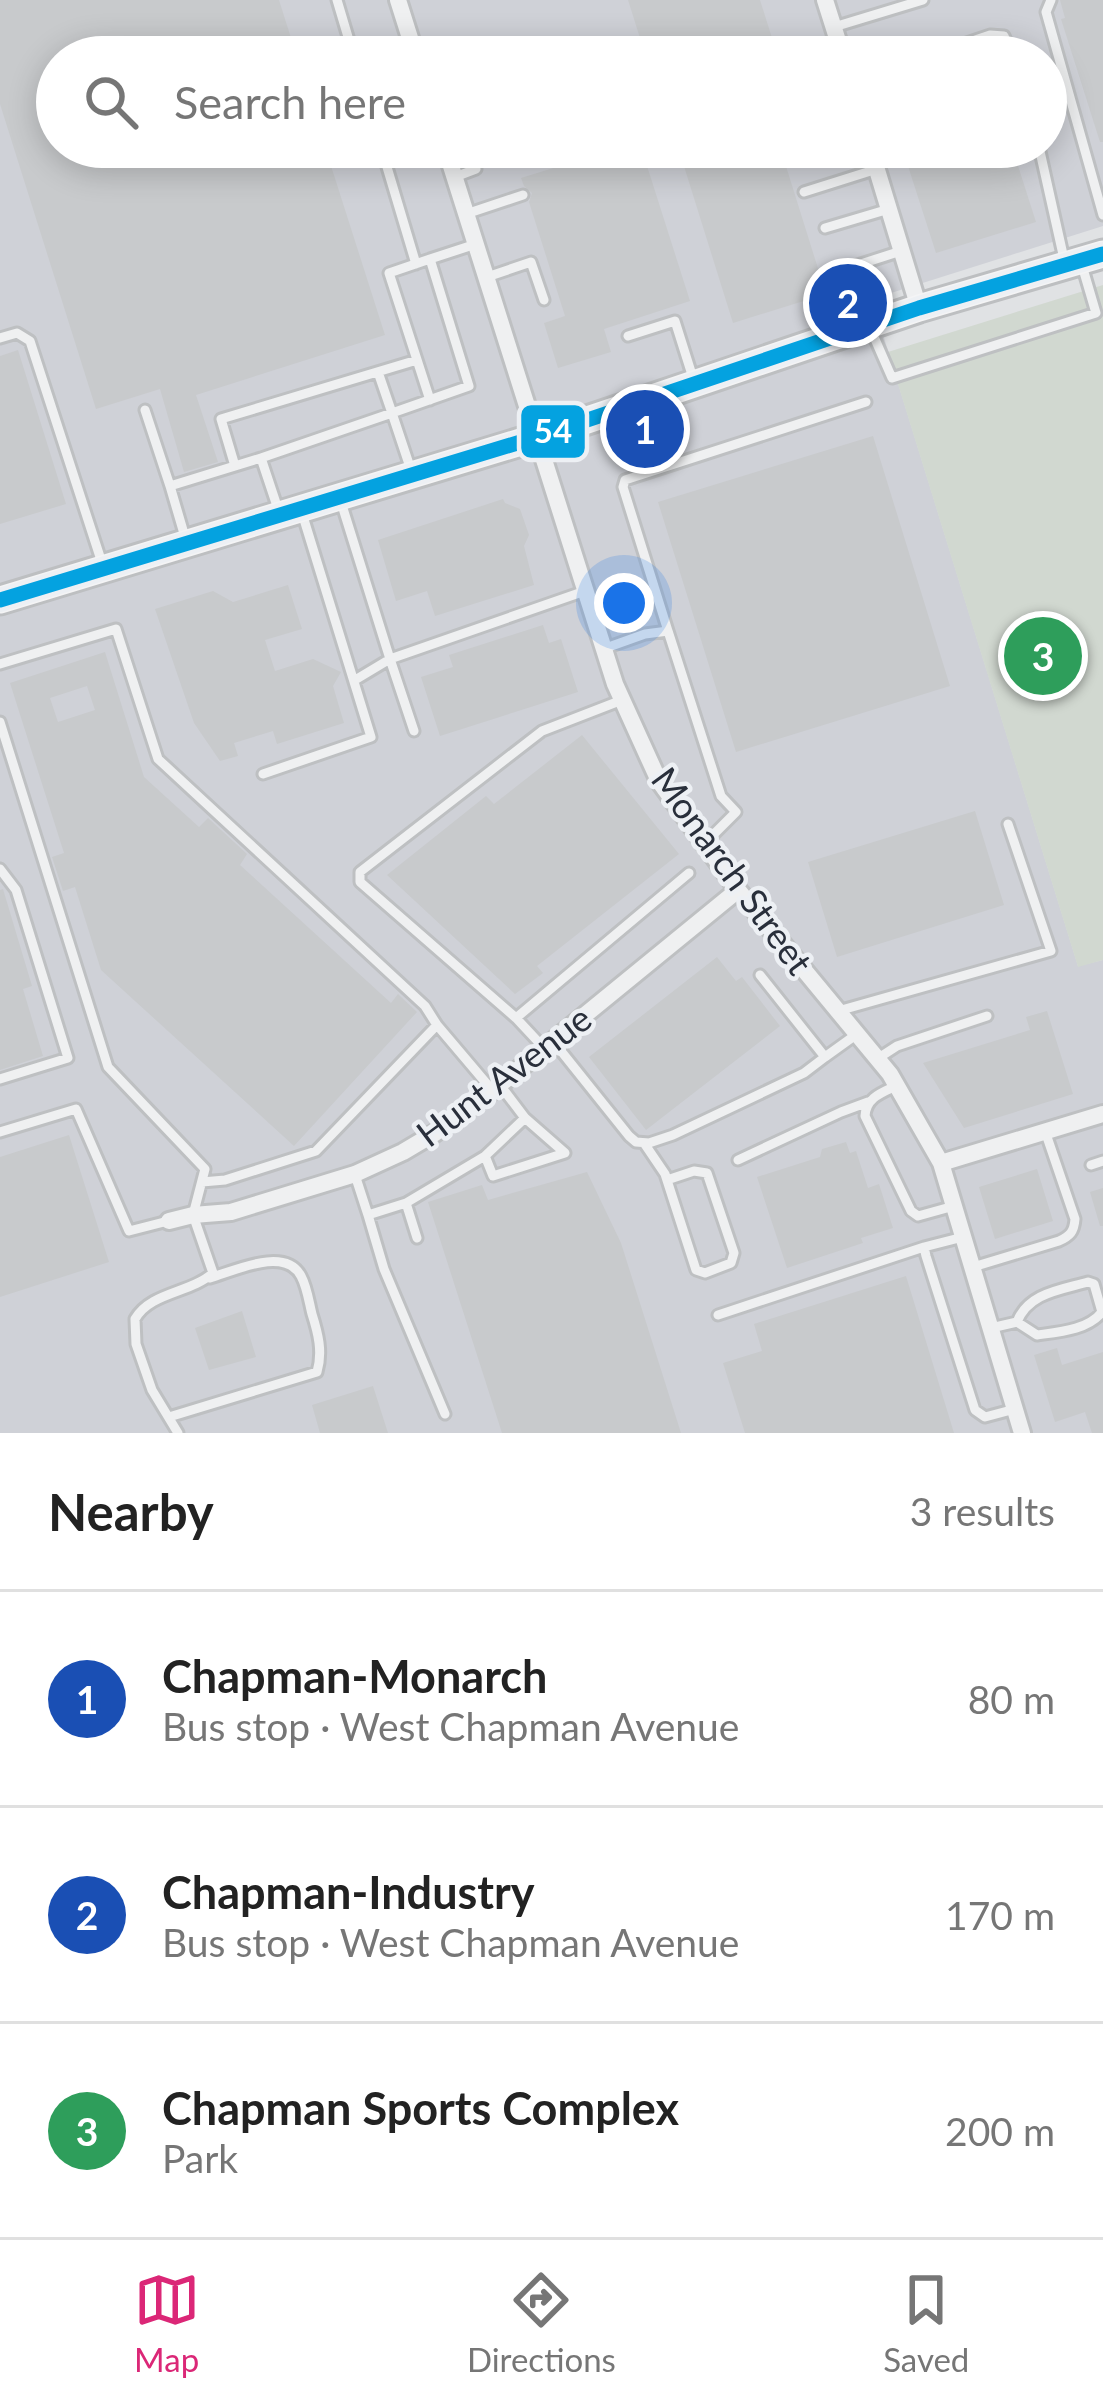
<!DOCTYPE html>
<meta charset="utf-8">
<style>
body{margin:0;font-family:Lato,sans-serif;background:#f2f2f2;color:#222}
.you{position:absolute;left:624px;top:603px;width:42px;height:42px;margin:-30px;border:9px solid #fff;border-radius:50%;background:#1a73e8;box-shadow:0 0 0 18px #1a73e833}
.badge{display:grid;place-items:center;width:78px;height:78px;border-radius:50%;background:#db2777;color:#fff;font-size:39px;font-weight:700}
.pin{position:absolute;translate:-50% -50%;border:6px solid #fff;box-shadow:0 3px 12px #0006}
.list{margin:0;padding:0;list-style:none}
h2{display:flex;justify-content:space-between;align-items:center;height:156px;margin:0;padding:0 48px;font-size:51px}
h2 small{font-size:39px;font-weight:400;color:#767676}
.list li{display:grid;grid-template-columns:78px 1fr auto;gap:36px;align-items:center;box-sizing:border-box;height:216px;padding:0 48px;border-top:3px solid #e0e0e0}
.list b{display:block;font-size:45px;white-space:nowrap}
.list p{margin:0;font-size:39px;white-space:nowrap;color:#767676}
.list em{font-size:39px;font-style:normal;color:#767676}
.icon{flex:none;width:66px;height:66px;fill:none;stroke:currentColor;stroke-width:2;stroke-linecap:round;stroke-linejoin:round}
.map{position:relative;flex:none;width:1103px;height:1433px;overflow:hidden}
.search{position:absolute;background:#fff;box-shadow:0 6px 30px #0003;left:36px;right:36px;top:36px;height:132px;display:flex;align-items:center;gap:30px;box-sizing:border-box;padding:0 42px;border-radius:66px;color:#767676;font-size:45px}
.sheet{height:804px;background:#fff}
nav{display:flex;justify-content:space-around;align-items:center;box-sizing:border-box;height:168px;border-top:3px solid #e0e0e0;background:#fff;font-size:33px;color:#767676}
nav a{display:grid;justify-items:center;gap:6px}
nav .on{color:#db2777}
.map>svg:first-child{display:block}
.built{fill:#cfd1d7;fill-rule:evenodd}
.green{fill:#d1d8d0}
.building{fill:#c8cacc;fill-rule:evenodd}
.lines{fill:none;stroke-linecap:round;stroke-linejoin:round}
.lane-casing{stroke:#bec0c2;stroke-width:15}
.street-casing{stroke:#bec0c2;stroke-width:22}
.primary-casing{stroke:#bdbfc1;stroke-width:33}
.lane{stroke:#eff0f1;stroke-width:9}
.street{stroke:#eff0f1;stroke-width:16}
.primary{stroke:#f4f4f5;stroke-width:27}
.bus-1-casing{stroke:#edf0f4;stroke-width:24}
.bus-1{stroke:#04a2e0;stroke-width:15}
.labels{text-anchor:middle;stroke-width:9;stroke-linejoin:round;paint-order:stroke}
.street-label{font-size:36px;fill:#292f3b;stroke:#edf0f4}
.line-badge{stroke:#edf0f4;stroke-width:4.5}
.badge-label{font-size:33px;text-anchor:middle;font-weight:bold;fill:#fff}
</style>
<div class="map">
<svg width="1103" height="1433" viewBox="0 0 1103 1433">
<rect width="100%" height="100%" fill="#e0e2e4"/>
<path class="built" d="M0,0h1103v226l-231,73 206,667 25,-6v473h-1103zM57,57h989v90h-989z"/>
<path class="green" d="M1103,285v675l-25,7 -190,-615z"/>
<path class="building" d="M0,0h279l18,57h-240v90h268l60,188 -189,60 22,67 -34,10 -24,-83 -64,20 -96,-305z
M628,0h132l18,57h-132z
M1060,0h43v142h-3l-39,-123 4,-1z
M621,147h20l49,154 -86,28 7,23 -53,16 -14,-45 21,-7 -36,-114 3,-9 -8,-7 -3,-8z
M678,147h102l46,147 -93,29z
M909,147h103l24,75 -100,31 -28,-87 6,-2z
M18,350l48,154 -66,20v-168z
M873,436l77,250 -214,66 -78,-250z
M503,499l2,4 15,6 9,26 -5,11 10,39 -99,31 -8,-25 -31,10 -18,-61z
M288,585l14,44 -37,11 10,31 38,-12 28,13 -8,14 11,37 -67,21 -4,-13 -39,12 4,13 -18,5 -26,-38 -39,-114 58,-18 20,11z
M543,625l6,18 12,-4 17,53 -138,44 -19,-59 32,-10 -4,-12z
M105,652l39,125 55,50 9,-9 39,36 -7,11 151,138 7,-9 19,18 -123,134 -193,-176 -26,-83 -12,4 -11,-34 12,-4 -54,-170zM87,686l8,24 -37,12 -8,-24z
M582,735l97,119 -142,112 6,7 -28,21 -128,-119 99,-79 8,8z
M975,811l29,94 -167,52 -29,-95z
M3,889l29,97 -9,3 20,67 -43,14v-180z
M717,957l19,24 6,-4 38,49 -134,104 -57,-73z
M1047,1011l26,83 -109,34 -41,-65 107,-33 -4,-13z
M69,1135l40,127 -109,35v-140z
M846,1142l4,11 6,-2 12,37 11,-4 14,44 -32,10 2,5 -76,25 -30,-91 63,-20 2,-8z
M1037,1169l16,52 -58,18 -16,-52z
M587,1172l34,71 60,190h-179l-74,-231 54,-17 6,15z
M1103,1188v38h-3l-10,-34z
M906,1276l48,157h-209l-22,-70 39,-12 -8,-27z
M242,1311l14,46 -47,13 -14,-42z
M1057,1348l5,17 41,-13v81h-11l-7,-21 -30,10 -21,-67z
M373,1386l15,47h-68l-8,-28z"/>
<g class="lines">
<defs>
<path id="lane" d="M337,0l17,57
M1051,0l-5,12 57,203
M834,27l89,-27
M925,57l65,-22 14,1 9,21
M381,147l35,117
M1039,147l25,112
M794,155l24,-8
M455,177l21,-8
M804,192l73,-23
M466,214l57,-19
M825,228l64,-19
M430,259l-41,14 41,127
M839,271l62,-20
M487,277l44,-15 13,38
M871,330l21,48 204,-65 -15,-51
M628,336l47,-15 18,57
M0,338l17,-5 13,8 72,222
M378,372l14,41 77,-27 -39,-127 46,-15
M145,410l25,76
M261,458l131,-45 19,57
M235,466l-14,-47 196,-59
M341,502l49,157 -35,21
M185,537l-15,-51 91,-28 18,54
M668,631l-45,-144 2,-7 241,-78
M603,649l42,-15 23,-3 53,165 15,16 -31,31
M0,664l116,-35 42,130 267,247 12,19
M0,722l108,345 97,102 -12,46 20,58c-22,20 -63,19 -78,46l1,25 16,46 26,43
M414,731l-24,-72 195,-68
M263,774l108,-37 -69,-224
M0,869l16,21 52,168 -68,21
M760,975l65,82 32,-23
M838,1011l213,-60 -43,-127
M516,1018l173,-145
M553,1041l76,95 7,6 13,1 24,-8 131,-62 21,-16
M544,1048l-28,-30 -156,-136v-10l182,-141 80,-31
M877,1059l20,-13 90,-30
M896,1086c-15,7 -30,12 -31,30l46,95 7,5 36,-10
M0,1132l76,-23 53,122 39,-10
M644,1143l21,31 31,96 9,3 26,-10 3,-10 -27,-80 -13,-2 -27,9
M485,1156l8,20 72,-23 -40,-35
M738,1160l103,-48 27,-10
M1091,1165l12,-4
M355,1175l13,40 38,-12 79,-47 40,-38 -25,-33
M202,1182l23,-2 91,-29 121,-126 55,65
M406,1203l11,35
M368,1215l16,54 61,145
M963,1237l-39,10 2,9 49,154 10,7 30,-8
M973,1267l86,-26c11,-5 15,-9 16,-22l-30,-88
M718,1315l206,-68
M991,1328l26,-6 20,13c22,-3 51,-5 65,-23l-8,-28 -6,-2c-28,8 -60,11 -71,40
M169,1417l148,-45c6,-20 1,-39 -5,-58 -3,-12 -5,-27 -11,-38 -16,-30 -67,-5 -91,2"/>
<path id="street" d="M398,0l18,57
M825,0l18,57
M445,147l170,537 44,97 79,109 152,184 51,89 81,270
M870,147l49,161
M941,1163l162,-49
M169,1221l24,-6 38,-3 124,-38 48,-22 32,-19 57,-42 246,-201"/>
<path id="primary" d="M0,600l537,-163 382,-129 184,-54"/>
</defs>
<use href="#lane" class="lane-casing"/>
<use href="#street" class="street-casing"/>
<use href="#primary" class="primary-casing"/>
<use href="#lane" class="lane"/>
<use href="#street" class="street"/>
<use href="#primary" class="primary"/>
<defs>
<path id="bus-1" d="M0,600l537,-163 382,-129 184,-54"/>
</defs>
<use href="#bus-1" class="bus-1-casing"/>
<use href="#bus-1" class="bus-1"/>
</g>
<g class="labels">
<g class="street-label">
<text transform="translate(732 871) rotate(54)" y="13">Monarch Street</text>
<text transform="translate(504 1076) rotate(-37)" y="13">Hunt Avenue</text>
</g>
</g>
<rect class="line-badge" x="519" y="403" width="68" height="57" rx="12" fill="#04a2e0"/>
<g class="badge-label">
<text x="553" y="443">54</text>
</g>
</svg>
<div class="you"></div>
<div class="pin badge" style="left:645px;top:429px;background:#1a4fb4">1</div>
<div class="pin badge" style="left:848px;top:303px;background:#1a4fb4">2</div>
<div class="pin badge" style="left:1043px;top:656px;background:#2e9e5b">3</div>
<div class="search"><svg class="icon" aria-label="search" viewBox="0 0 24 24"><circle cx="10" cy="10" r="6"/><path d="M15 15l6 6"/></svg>Search here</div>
</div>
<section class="sheet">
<h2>Nearby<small>3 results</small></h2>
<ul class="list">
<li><span class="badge" style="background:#1a4fb4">1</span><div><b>Chapman-Monarch</b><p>Bus stop · West Chapman Avenue</p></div><em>80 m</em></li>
<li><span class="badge" style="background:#1a4fb4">2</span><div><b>Chapman-Industry</b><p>Bus stop · West Chapman Avenue</p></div><em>170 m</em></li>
<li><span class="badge" style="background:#2e9e5b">3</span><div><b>Chapman Sports Complex</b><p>Park</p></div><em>200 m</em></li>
</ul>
</section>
<nav>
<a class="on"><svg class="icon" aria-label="map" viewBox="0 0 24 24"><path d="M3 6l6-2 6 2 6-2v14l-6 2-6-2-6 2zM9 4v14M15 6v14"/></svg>Map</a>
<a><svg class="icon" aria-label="directions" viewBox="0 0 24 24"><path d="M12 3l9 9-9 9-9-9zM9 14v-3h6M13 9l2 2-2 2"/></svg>Directions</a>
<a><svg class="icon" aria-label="saved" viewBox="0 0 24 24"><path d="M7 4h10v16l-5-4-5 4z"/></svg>Saved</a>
</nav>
